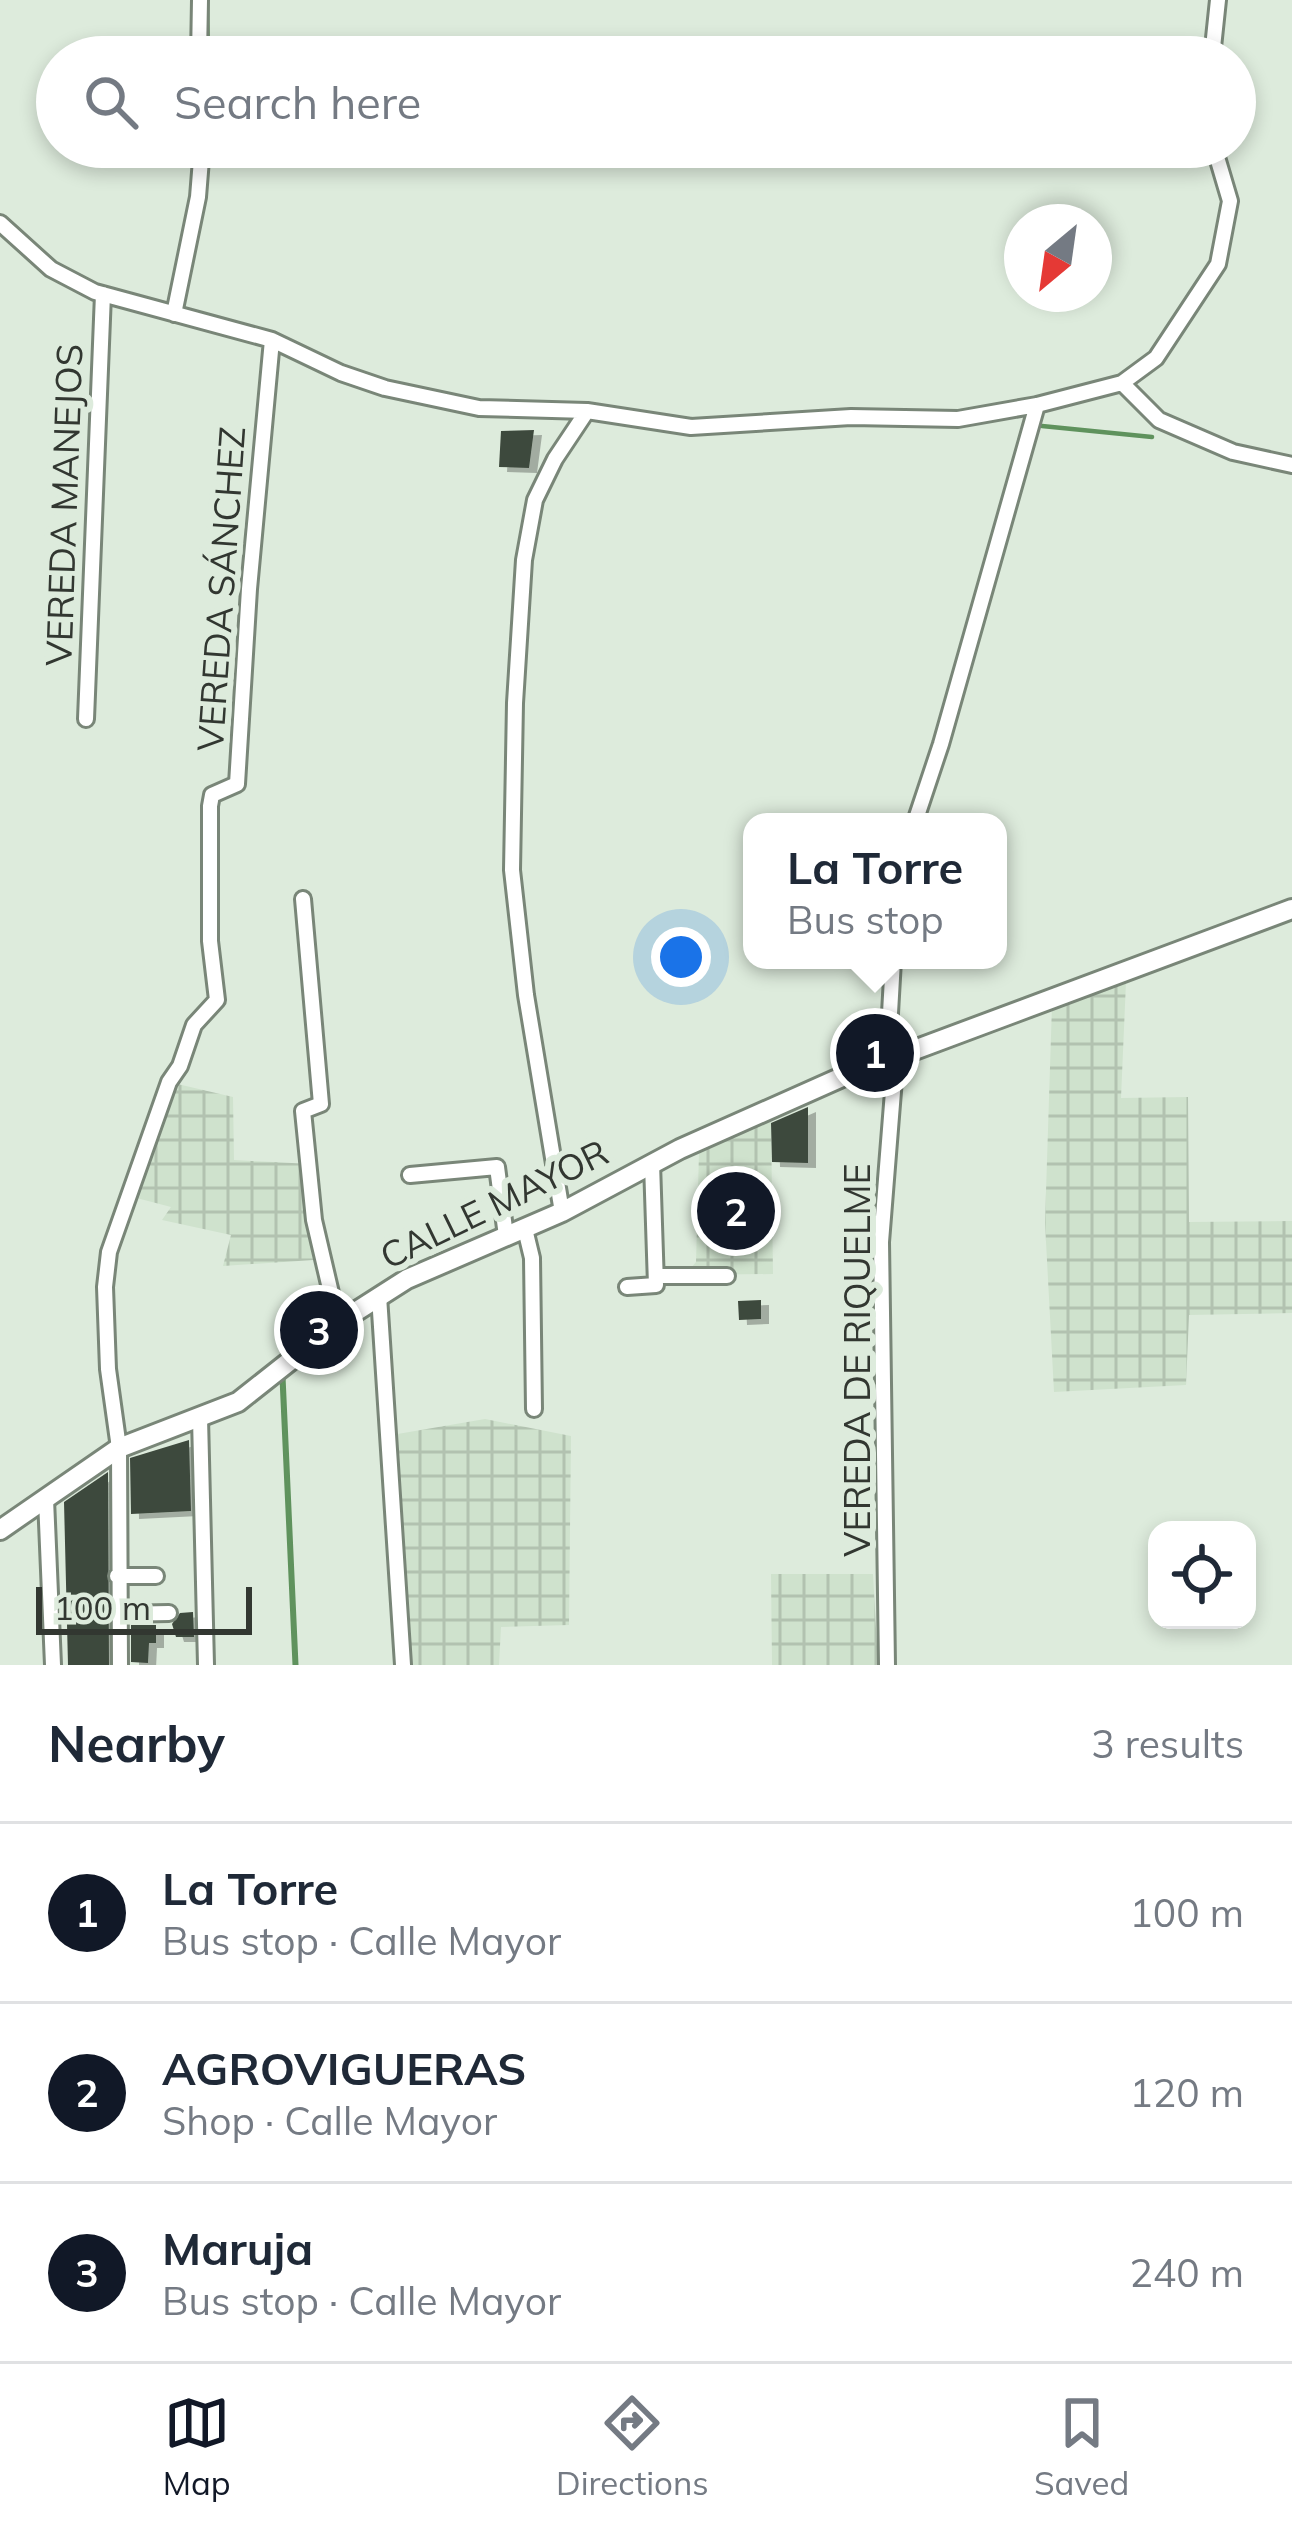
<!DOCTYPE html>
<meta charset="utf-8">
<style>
body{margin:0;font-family:Mulish,sans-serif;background:#f6f6f7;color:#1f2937}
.controls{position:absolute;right:36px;bottom:36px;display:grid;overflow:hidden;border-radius:24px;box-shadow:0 6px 18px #0003}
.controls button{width:108px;height:108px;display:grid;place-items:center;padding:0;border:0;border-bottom:3px solid #e0e1e3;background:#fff;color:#1f2937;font:60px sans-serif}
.compass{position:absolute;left:1004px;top:204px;width:108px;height:108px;border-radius:50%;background:#fff;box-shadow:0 6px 18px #0003;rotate:209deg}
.scale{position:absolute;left:36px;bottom:30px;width:216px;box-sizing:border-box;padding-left:12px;border:6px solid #323731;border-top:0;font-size:33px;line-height:42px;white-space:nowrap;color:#323731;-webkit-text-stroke:9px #ddebdc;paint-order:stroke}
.you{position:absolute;left:681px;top:957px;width:42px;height:42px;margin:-30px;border:9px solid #fff;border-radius:50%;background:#1a73e8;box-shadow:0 0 0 18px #1a73e833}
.badge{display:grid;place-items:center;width:78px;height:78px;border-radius:50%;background:#111827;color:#fff;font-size:39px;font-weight:700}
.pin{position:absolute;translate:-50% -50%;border:6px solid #fff;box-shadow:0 3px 12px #0006}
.popup{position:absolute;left:743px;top:813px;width:264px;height:156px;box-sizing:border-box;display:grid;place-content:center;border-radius:24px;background:#fff;filter:drop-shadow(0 3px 9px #0005);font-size:39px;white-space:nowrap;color:#747a83}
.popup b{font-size:45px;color:#1f2937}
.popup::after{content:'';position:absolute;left:50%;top:100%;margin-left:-24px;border:24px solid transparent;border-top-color:#fff}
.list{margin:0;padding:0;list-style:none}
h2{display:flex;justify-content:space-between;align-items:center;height:156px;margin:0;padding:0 48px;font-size:51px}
h2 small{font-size:39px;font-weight:400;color:#747a83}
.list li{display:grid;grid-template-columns:78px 1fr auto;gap:36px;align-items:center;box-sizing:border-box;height:180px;padding:0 48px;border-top:3px solid #e0e1e3}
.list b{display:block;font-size:45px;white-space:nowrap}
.list p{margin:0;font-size:39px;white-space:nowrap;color:#747a83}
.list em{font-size:39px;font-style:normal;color:#747a83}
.icon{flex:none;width:66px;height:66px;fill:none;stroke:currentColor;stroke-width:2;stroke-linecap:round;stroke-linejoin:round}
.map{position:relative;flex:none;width:1292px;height:1665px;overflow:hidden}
.search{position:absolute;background:#fff;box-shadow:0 6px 18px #0003;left:36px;right:36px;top:36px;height:132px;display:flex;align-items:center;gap:30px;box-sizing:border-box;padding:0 42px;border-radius:66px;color:#747a83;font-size:45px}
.sheet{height:696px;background:#fff}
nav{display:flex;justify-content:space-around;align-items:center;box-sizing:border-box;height:168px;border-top:3px solid #e0e1e3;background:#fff;font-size:33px;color:#747a83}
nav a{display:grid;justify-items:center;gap:6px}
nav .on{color:#111827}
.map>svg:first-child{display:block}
.industrial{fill:url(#industrial-grid)}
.water{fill:#72b970;stroke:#5f925d;stroke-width:3}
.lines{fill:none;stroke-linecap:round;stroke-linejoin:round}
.stream{stroke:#5f925d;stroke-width:4.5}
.building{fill:#3e493d;filter:url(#shadow)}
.minor-casing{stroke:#798678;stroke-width:20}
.secondary-casing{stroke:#798678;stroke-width:24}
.minor{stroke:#fff;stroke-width:14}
.secondary{stroke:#fff;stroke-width:18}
.labels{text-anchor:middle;stroke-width:12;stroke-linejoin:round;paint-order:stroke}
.street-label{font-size:36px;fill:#323731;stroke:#ddebdc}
</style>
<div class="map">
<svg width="1292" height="1665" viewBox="0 0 1292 1665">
<defs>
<pattern id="industrial-grid" width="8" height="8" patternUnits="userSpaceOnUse" patternTransform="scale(3)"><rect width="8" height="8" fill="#cfe2cd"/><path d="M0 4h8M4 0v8" fill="none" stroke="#b2c2b0"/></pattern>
<filter id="shadow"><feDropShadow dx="8" dy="5" stdDeviation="0" flood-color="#0004"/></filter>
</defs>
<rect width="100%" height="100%" fill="#ddebdc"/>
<path class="industrial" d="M1126,982l-5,116 67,-1 1,125 103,-1v92l-103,2 -3,70 -132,7 -9,-169 7,-218z
M169,1082l64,15 1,63 77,4 17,95 -105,7 8,-31 -69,-15 9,-13 -42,-11z
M771,1117l2,157 -88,1 11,-13 3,-110z
M485,1419l86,17 -2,189 -68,2 -2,38h-104l-15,-228z
M771,1574h102l5,91h-106z"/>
<path class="water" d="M284,1376l13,289h-3l-13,-287z"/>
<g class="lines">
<path class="stream" d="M207,3l1,54
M1042,426l110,11"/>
</g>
<path class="building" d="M534,430l-5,38 -30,-1 2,-36z
M808,1107v56l-36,-1 -1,-39z
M761,1300v19l-22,1 -1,-19z
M189,1440l2,71 -60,3 -1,-56z
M108,1472l1,193h-41l-4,-163z
M193,1612l1,25h-18l-4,-13 8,-11z
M131,1625h25v18h-7l-1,20 -17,-1z"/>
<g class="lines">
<defs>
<path id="minor" d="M199,57l1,-57
M1212,57l6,-57
M0,223l51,46 44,23 177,48 69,33 44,15 94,20 108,3 104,16 160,-10 107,2 79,-14 85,-22 34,-25 62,-94 12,-63 -16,-54
M174,314l24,-117 4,-50
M1122,383l37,37 74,32 59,13
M86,719l17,-425
M915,822l26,-78 96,-339
M303,899l18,205 -18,7 11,109 24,103
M410,1175l87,-8 9,69
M562,1212l-36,-217 -14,-125 3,-167 9,-143 11,-60 20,-41 32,-48
M525,1229l7,29 2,151
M656,1276h71
M627,1287l29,-2 -4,-122
M379,1296l24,369
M200,1418l6,247
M46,1499l7,166
M117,1576h39
M118,1614l51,-1
M120,1665l-1,-217 -11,-79 -3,-82 4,-35 60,-170 11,-16 14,-41 23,-25 -7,-59v-135l2,-11 25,-11 12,-195 23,-249
M887,1665l-6,-423 13,-163 -5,-48 4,-71"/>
<path id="secondary" d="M0,1530l119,-82 119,-46 100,-79 69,-44 155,-67 118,-63 162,-72 450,-168"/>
</defs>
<use href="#minor" class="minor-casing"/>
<use href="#secondary" class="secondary-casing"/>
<use href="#minor" class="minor"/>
<use href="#secondary" class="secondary"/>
</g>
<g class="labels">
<g class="street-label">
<text transform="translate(64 505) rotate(-88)" y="13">VEREDA MANEJOS</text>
<text transform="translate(221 589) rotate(-86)" y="13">VEREDA SÁNCHEZ</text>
<text transform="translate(494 1204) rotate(-26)" y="13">CALLE MAYOR</text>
<text transform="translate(857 1360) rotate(-90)" y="13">VEREDA DE RIQUELME</text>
</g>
</g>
</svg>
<div class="controls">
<button><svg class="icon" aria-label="locate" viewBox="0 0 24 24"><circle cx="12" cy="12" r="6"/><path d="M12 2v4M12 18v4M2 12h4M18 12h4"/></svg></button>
</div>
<svg class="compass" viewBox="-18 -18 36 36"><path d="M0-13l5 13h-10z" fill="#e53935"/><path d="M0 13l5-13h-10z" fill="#747a83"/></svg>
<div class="scale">100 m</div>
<div class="you"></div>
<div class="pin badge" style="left:875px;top:1053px">1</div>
<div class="popup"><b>La Torre</b>Bus stop</div>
<div class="pin badge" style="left:736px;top:1211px">2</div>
<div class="pin badge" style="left:319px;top:1330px">3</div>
<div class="search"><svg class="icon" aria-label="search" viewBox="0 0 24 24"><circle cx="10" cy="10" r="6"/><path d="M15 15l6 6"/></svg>Search here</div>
</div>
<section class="sheet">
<h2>Nearby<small>3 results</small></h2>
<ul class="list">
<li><span class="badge">1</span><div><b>La Torre</b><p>Bus stop · Calle Mayor</p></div><em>100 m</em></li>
<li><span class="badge">2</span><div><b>AGROVIGUERAS</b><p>Shop · Calle Mayor</p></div><em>120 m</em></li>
<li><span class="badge">3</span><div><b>Maruja</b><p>Bus stop · Calle Mayor</p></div><em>240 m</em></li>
</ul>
</section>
<nav>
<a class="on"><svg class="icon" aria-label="map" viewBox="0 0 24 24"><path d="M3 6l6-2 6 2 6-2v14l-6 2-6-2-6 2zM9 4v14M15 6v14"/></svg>Map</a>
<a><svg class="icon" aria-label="directions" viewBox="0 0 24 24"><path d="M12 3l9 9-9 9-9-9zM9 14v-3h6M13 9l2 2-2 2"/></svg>Directions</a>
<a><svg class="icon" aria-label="saved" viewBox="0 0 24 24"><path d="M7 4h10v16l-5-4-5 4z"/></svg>Saved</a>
</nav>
